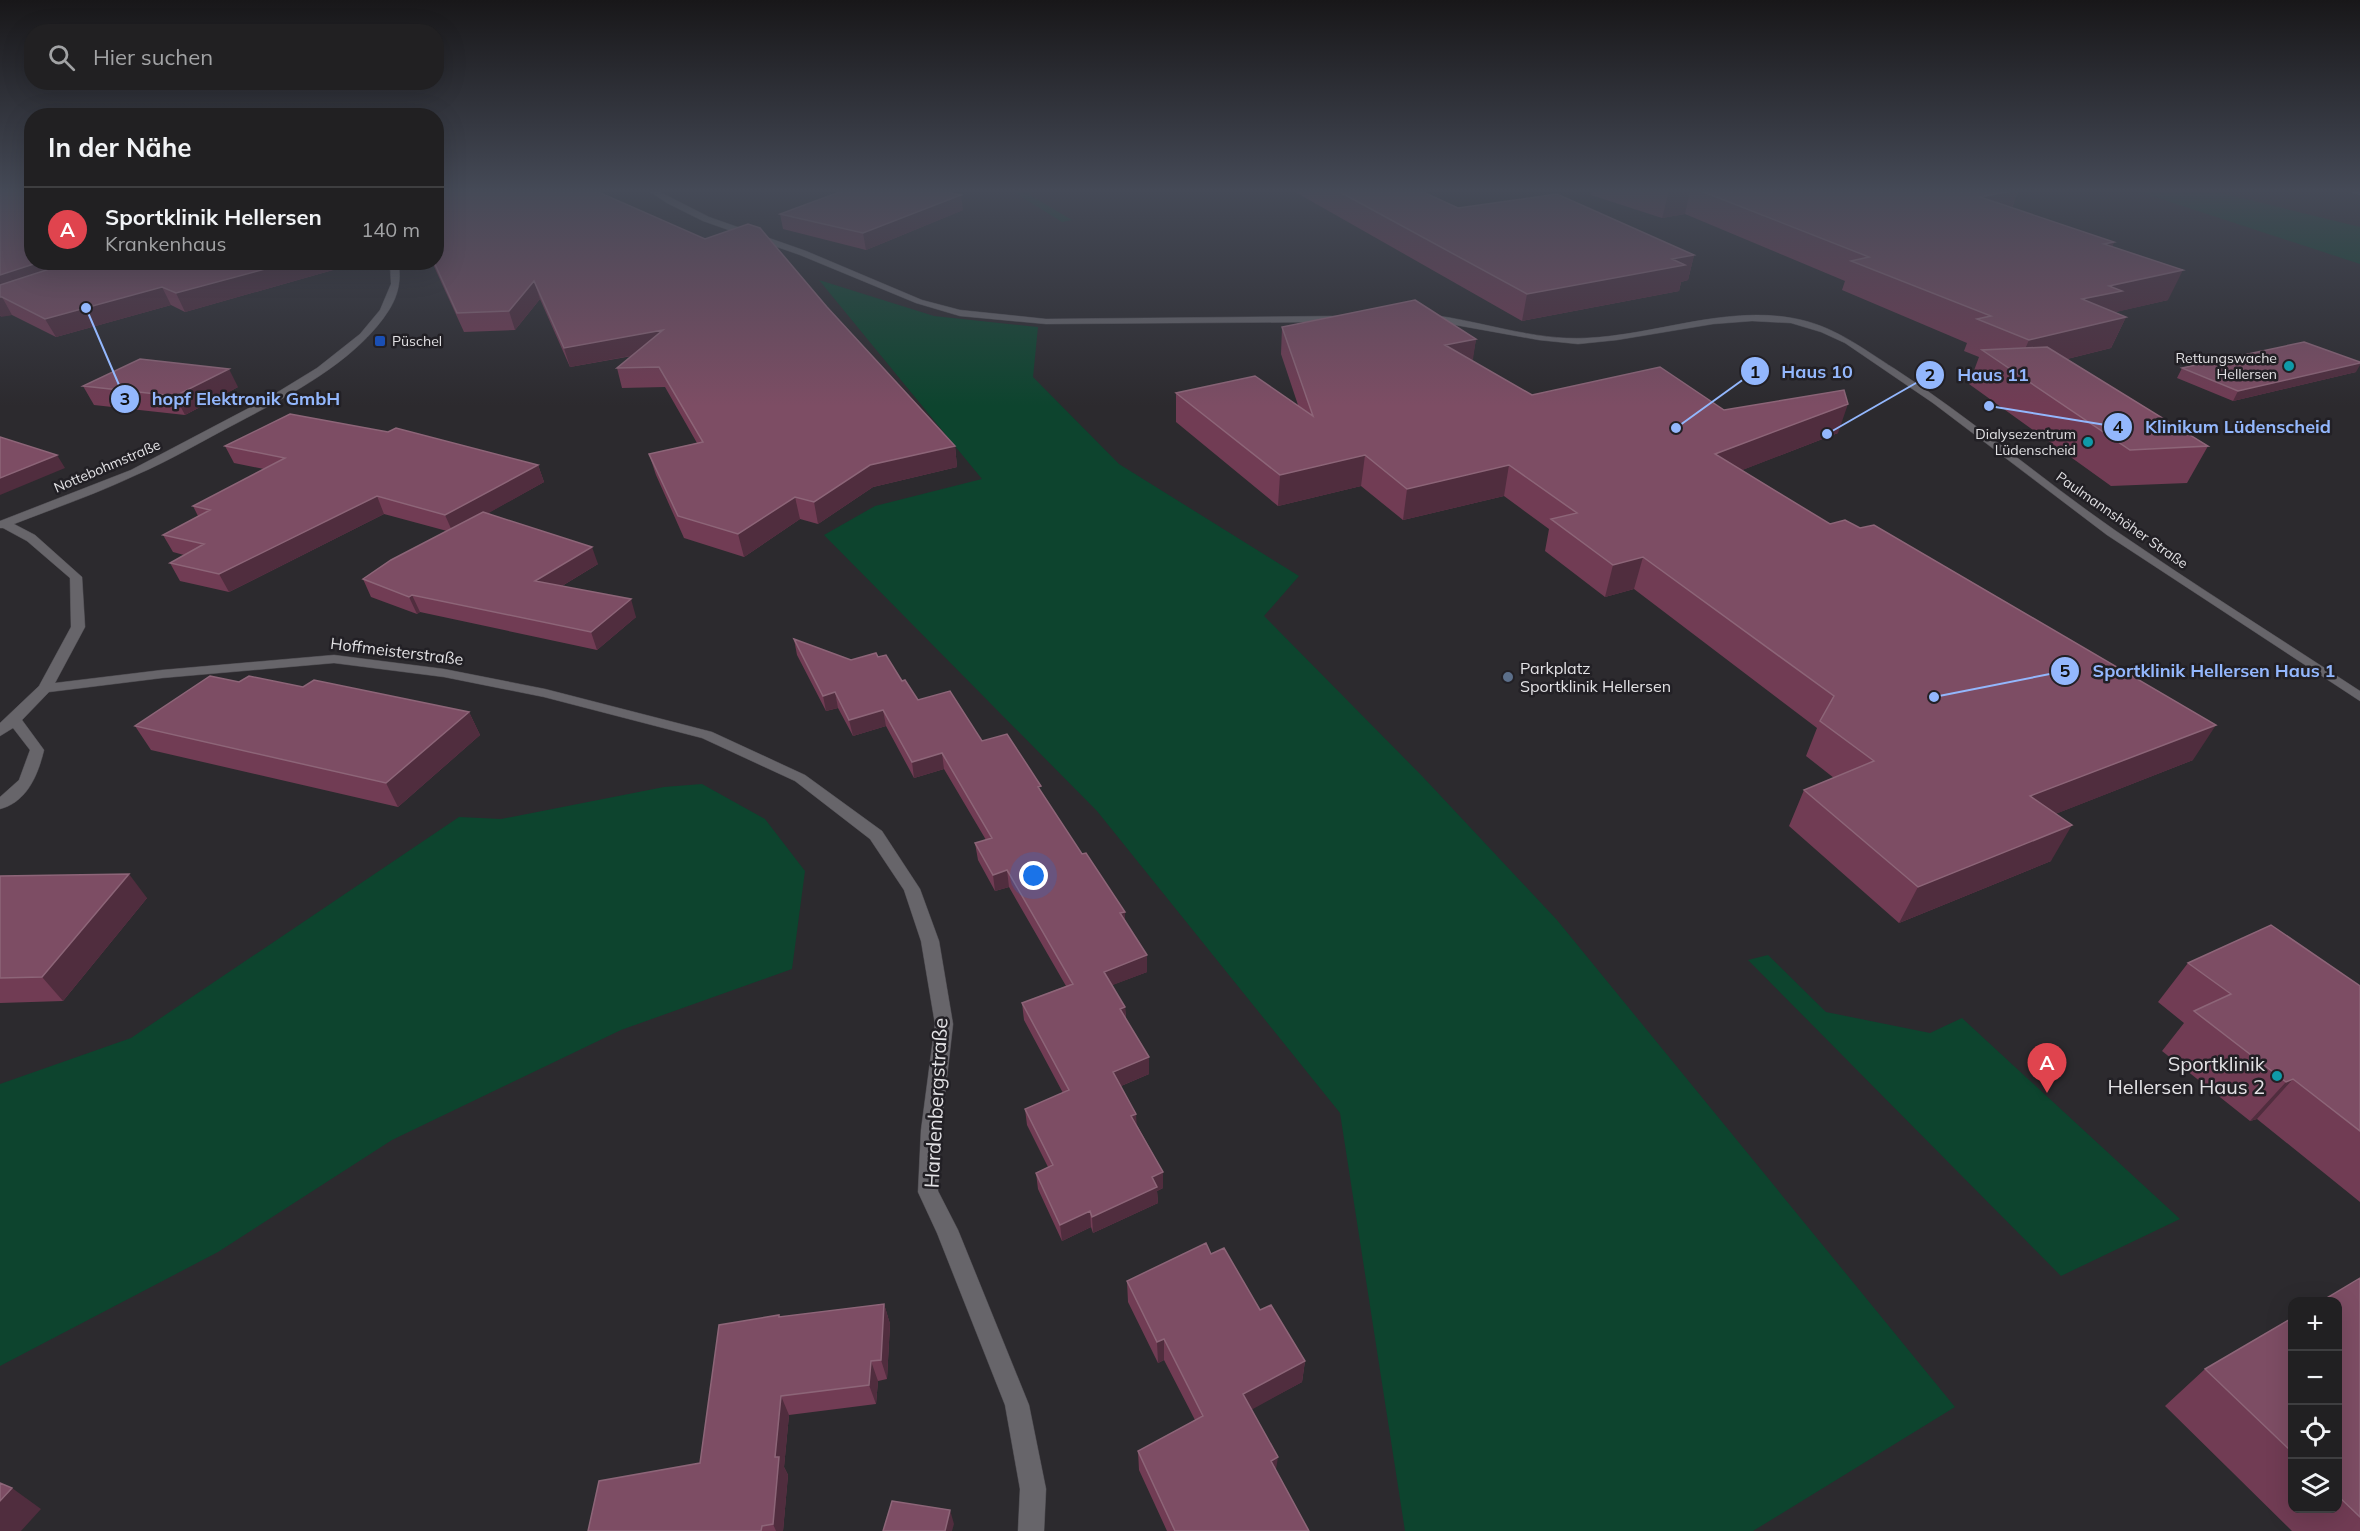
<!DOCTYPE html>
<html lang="de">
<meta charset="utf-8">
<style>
body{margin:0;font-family:Mulish,sans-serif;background:#29282a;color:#f1f3f6}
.controls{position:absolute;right:18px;bottom:18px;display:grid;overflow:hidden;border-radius:12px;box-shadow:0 6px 24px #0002}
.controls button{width:54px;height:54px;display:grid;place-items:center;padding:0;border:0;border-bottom:2px solid #3e3e40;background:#212022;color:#f1f3f6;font:30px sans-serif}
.you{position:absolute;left:1034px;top:876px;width:21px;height:21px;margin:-15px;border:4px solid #fff;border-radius:50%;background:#1a73e8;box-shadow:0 0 0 9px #1a73e833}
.badge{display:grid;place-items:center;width:39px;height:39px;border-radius:50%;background:#8c9099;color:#fff;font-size:20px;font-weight:700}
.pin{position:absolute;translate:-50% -50px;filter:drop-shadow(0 2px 3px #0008)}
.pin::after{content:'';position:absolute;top:32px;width:21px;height:18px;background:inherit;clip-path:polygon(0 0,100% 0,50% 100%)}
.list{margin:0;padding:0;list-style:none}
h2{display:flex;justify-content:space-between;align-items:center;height:78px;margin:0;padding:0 24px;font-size:26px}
h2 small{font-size:20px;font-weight:400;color:#a2a3a5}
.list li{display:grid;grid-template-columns:39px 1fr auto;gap:18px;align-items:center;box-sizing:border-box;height:84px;padding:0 24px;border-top:2px solid #3e3e40}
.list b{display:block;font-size:22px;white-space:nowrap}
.list p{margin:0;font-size:20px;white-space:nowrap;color:#a2a3a5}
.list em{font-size:20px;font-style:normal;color:#a2a3a5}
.icon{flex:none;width:33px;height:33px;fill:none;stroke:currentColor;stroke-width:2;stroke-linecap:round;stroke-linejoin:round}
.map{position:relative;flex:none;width:2360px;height:1531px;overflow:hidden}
.search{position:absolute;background:#212022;box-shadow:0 6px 24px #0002;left:24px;top:24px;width:420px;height:66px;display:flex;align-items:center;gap:15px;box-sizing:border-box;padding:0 21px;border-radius:24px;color:#a2a3a5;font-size:22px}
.panel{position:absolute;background:#212022;box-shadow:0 6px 24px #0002;left:24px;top:108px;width:420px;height:162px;border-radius:24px}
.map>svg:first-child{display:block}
.green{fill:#0d442e}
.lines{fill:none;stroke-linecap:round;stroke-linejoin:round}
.minor-casing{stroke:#4a484d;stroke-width:1}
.minor{fill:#67656a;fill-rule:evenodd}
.wall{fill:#713c54}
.shaded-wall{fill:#502d3e}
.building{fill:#7d4d64;stroke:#8d6578;stroke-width:1.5}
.transit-dot{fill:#1a4fb4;stroke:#222025;stroke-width:2}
.culture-dot{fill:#0f9aa8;stroke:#222025;stroke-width:2}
.service-dot{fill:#5c6f8a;stroke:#222025;stroke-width:2}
.labels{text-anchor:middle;stroke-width:5;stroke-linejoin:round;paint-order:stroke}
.far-poi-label{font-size:14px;fill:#e3e2e5;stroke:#222025;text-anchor:end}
.far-street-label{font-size:14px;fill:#e3e2e5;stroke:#222025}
.street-label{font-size:16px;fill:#e3e2e5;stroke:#222025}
.poi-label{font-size:16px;fill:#e3e2e5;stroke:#222025;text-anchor:start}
.near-poi-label{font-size:20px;fill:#e3e2e5;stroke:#222025;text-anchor:end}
.near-street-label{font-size:20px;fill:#e3e2e5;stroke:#222025}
.leader{fill:none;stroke:#93b7fd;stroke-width:2}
.callout-dot{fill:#93b7fd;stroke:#222025;stroke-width:2}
.mark-label{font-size:18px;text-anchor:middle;font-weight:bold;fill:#111}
.callout-label{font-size:18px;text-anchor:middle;font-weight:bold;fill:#93b7fd;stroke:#222025;stroke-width:5;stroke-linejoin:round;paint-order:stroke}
</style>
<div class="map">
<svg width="2360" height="1531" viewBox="0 0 2360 1531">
<rect width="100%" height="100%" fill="#2c2a2e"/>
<path class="green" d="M1012,191h27l-11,3 44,26 -10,2z
M2137,191h76l147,36v37z
M819,280l115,36 104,11 -5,50 86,87 180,112 -35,40 159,161 134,143 398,487 -202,124h-348l-65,-418 -243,-302 -273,-276 51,-29 107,-27z
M702,784l63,35 40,52 -13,98 -171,61 -229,110 -174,112 -218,114v-282l131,-46 328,-221 42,2 163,-32z
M1768,955l58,57 104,21 32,-15 218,201 -119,57 -313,-316z"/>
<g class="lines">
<defs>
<path id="minor" d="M649,191h9l51,26 97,34 116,49 38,10 86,9 295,-3 4,3 -4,3h-19l-276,2 -86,-8 -44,-13 -116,-48 -97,-34 -36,-18z
M2349,191h11v4l-10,-3z
M390,262h8c4,17 0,34 -9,48 -32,51 -101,86 -152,113 -33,17 -66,37 -101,52 -40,19 -81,33 -122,49l21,11 47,42 3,50 -30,56 107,-13 172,-15 110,14 101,20 167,43 93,43 77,56 38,58 19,52 14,83 -12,106 -3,61 20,39 71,175 17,84 -2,42h-26l2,-42 -15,-84 -68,-172 -19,-41 3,-62 14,-106 -14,-83 -17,-51 -34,-51 -75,-58 -93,-43 -158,-41 -100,-20 -110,-14 -172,15 -113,14 -27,28 22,30c-6,25 -17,52 -44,59v-12l19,-17 11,-30 -17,-22 -13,8v-13l39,-37 32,-59 -1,-49 -43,-37 -24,-13h-3v-7l131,-51 137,-72 49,-30 43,-34 20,-24 11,-26z
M1425,314c54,6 108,27 162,24 68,-3 136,-32 205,-20 41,7 68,29 103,51 77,50 146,110 221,162 80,55 163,107 244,160v10l-253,-166 -174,-132 -88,-60 -24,-11 -30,-9 -39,-2 -39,3 -96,16 -39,4 -39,-4 -117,-21 -1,-2z"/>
</defs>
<use href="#minor" class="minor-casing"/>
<use href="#minor" class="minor"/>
</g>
<path class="wall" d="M0,191l32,71h329l-176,50 -14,-7 -115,32 -44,-22 -12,1z
M1297,191h124l37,17 236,47 -6,25 -7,2 -2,9 -157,30 -225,-128z
M1592,191h426l-6,17 102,34 -2,5 56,53 -53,12 11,5 -15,31 -44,11 141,87 -21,37 -76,3 -142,-102 10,-27 -15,-6 3,-8 -125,-53 3,-9 -160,-67 -23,4 -71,-23z
M963,210l-97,40 -83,-21 -3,-15z
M432,262l395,45 128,139 2,21 -84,20 -55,37 -18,-5 -56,38 -60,-19 -28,-63 -7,-21 48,-11 -32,-56 -43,1 -5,-20 15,-12 -62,11 -30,-68 -25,31 -51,2z
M1282,327l194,12 -4,22 60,34 192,15 114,23 -96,37 451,290 -138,54 -4,47 -152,62 -110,-97 15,-36 30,-12 -28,-22 11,-28 -183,-139 -29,8 -60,-46 4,-22 -45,-33 -101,24 -42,-34 -83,20 -102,-84v-29l122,12 -17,-51z
M2182,368l174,4 -123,29 -56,-23z
M83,386l155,1 -53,28 -91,-10z
M225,446l313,19 6,17 -56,31 110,51 -36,22 74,31 -39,33 -177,-38 -3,2 -46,-17 -8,-18 84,-48 -63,-17 -155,78 -49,-11 -10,-18 14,-8 -11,-3 -10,-17 35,-19 -5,-10 71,-37 -30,-6z
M794,639l57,21 27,-3 24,24 16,19 64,41 60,53 83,126 22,52 -35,13 13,22 1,12 23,38v17l-28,12 16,39 26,47v16l-6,3 1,12 -65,30 -2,-6 -29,14 -24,-52 -2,-16 12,-6 -21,-42 -2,-16 38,-16 -39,-73 -2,-17 44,-17 -57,-99 -14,4 -17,-31 -3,-17 11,-3 -42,-71 -30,9 -28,-52 -33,10 -15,-28 -12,3 -29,-56z
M239,682l64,5 166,25 11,23 -82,72 -247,-57 -16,-24z
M0,876l147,22 -84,103 -63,2z
M2188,963l172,23v216l-103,-83 -7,2 -88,-70 22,-28 -26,-21z
M1211,1254l94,107 -3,21 -51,27 25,61 33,61h-142l-28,-61 -1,-19 57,-31 -31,-60 -6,3 -30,-61 -1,-21z
M2360,1278v253h-68l-127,-125 40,-37 87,-51v191h45v-207z
M884,1304l6,20 -3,55 -9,2 -2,23 -87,11 -5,52 4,8 -5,56h-195l112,-68 80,-146z"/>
<path class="shaded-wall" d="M1669,191h21l-5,23 -23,4z
M2011,191h7l-10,26 -28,-20z
M961,195l2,15 -97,40 -3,-17z
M2114,242l-13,29 3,-27z
M1694,255l-6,25 -7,2 -2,9 -157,30 5,-27 145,-35z
M40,262h65l-105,34v-21z
M291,262h70l-176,50 -9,-19z
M2183,270l-15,30 -56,13 14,4 -15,31 -96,24 14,-32 53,-41 27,-13z
M534,281l6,18 -25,31 -6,-19z
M162,287l9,18 -115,32 -11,-18z
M0,297h2l10,18 -11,2 -1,-2z
M663,330l5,19 -98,18 -6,-19z
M1476,339l-4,27 -27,-21z
M2360,363v2l-4,7 -123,29 5,-10z
M229,369l9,18 -53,28 -10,-19z
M1848,404l-10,29 -132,51 9,-30z
M955,446l2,21 -84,20 -55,37 -4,-22 56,-37z
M57,455l8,13 -65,27v-17z
M1365,455l-4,31 -83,20 2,-31z
M538,465l6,17 -91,51 -8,-18z
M1509,465l-5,31 -101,24 4,-31z
M377,496l7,18 -155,78 -10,-18z
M795,497l5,22 -56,38 -6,-23z
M592,547l6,17 -56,34 -7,-17z
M1643,557l-9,32 -29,8 8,-32z
M412,595l8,17 -3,2 -8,-17z
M631,599l5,18 -39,33 -6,-18z
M835,692l3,16 -12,3 -3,-15z
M883,710l3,16 -33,10 -4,-16z
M469,712l11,23 -82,72 -12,-24z
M2216,725l-23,35 -183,72 20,-36z
M942,753l2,16 -30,9 -2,-16z
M2072,825l-21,36 -152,62 19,-36z
M1007,870l2,17 -14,4 -2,-16z
M129,874l18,24 -84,103 -21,-24z
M1125,912v16l-5,-15z
M1147,955v17l-42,16 -1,-16z
M1125,1007l1,16 -6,-14z
M1149,1057v17l-35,15 -1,-17z
M2293,1079l-36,40 -7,2 36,-39z
M1136,1114l1,16 -6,-14z
M1163,1172v16l-6,3 1,12 -65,30 -1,-16 60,-40z
M1090,1211l1,16 -29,14 -2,-16z
M884,1304l6,20 -3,55 -6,-19z
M1164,1339v21l-6,3 -1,-21z
M871,1361l7,20 -2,23 -7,-19z
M1305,1361l-3,21 -60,33 1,-21z
M781,1396l8,19 -5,52 4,8 -5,56h-7l-3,-7 2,-67z
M1278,1457l-3,19 -4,-15z
M12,1488l29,21 -20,22h-21v-30z
M950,1510l4,14 -2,7h-7z"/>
<path class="building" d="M0,191h22l10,3v68h8l-40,13z
M436,191h160l109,48 43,-15 12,4 67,79 128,139 -85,19 -56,37 -19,-5 -57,37 -60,-18 -29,-62 54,-12 -44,-75 -42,1 46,-38 -99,18 -30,-67 -25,30 -52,2 -23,-51h2z
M842,191h101l18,4 -98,38 -83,-19z
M1338,191h83l37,17 99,-14 137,61 -22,4 13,6 -158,29z
M1701,191h310l-31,6 134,45 -10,2 79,26 -74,16 13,5 -40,8 44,18 -97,23 -52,-21 14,-3 -140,-55 18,-4z
M71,262h220l-115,31 -14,-6 -117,32 -43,-22h-2v-12z
M1415,300l61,39 -31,6 87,50 128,-28 64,43 120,-20 4,14 -133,50 115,70 15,-4 15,8 14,-3 342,200 -186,71 42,29 -154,62 -114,-97 70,-29 -54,-40 14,-25 -191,-139 -30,8 -62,-46 26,-6 -68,-48 -102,24 -42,-34 -85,20 -104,-82 79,-17 58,40 -31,-89z
M2304,342l56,20v1l-122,28 -56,-23z
M2047,347l161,99 -78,4 -148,-100z
M140,359l89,10 -54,27 -92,-10z
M290,414l98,18 8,-4 142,37 -93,50 -68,-19 -158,78 -49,-11 34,-19 -41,-9 47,-25 -17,-4 92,-48 -60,-12z
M0,437l57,18 -57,23z
M483,512l109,35 -57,34 96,18 -40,33 -179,-37 -3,2 -46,-18 28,-19z
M794,639l57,21 25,-7 2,4 8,-2 16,26 3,-1 13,20 32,-9 32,50 25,-7 34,52 -3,1 44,67 4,-1 39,59 -5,1 27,42 -43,17 21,35 -5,2 29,48 -36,15 23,42 -5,2 32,56 -11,5 5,10 -65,30 -2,-6 -30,14 -24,-52 17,-8 -28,-56 44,-19 -47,-87 51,-19 -66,-114 -14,5 -18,-32 17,-5 -50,-85 -30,9 -29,-52 -34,10 -14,-28 -12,4z
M210,676l29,6 10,-6 54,11 11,-7 155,32 -83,71 -251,-57z
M129,874l-87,103 -42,1v-102z
M2271,925l89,61v145l-67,-52 -7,3 -92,-71 37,-17 -43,-31z
M1206,1243l5,11 13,-6 36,62 11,-5 34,56 -62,33 35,63 -7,4 38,70h-134l-37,-80 65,-35 -39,-77 -7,3 -30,-61z
M2360,1278v239l-23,-22v-193h-17z
M884,1304l-3,56 -10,1 -2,24 -88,11 -6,61h4l-6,67 -11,2 -1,5h-173l11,-50 101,-18 19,-138 60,-10v2z
M2292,1318v134l-87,-83z
M0,1483l12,5 -12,13z
M892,1501l58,9 -5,21h-62z"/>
<linearGradient id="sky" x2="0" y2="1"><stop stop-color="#181719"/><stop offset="0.47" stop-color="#454a57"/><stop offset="1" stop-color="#454a57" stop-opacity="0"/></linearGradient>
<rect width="2360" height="406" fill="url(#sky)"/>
<rect class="transit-dot" x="374" y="335" width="12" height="12" rx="3"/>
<g class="culture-dot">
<circle cx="2289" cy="366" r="6"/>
<circle cx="2088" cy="442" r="6"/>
<circle cx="2277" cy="1076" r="6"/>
</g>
<circle class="service-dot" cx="1508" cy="677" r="6"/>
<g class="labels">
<g class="far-poi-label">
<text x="392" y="346" text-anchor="start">Püschel</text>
<text x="2277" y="363">Rettungswache<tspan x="2277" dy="16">Hellersen</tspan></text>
<text x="2076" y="439">Dialysezentrum<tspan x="2076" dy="16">Lüdenscheid</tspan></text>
</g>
<g class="far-street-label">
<text transform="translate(107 466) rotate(-23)" y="5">Nottebohmstraße</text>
<text transform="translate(2122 520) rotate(35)" y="5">Paulmannshöher Straße</text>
</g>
<g class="street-label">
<text transform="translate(397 651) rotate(7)" y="6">Hoffmeisterstraße</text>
</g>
<g class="poi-label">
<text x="1520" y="674">Parkplatz<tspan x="1520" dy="18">Sportklinik Hellersen</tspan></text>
</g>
<g class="near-poi-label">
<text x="2265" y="1071">Sportklinik<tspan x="2265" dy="23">Hellersen Haus 2</tspan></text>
</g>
<g class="near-street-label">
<text transform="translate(936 1103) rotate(-87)" y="7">Hardenbergstraße</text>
</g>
</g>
<path class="leader" d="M1676 428L1755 371M1827 434L1930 375M86 308L125 399M1989 406L2118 427M1934 697L2065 671"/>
<g class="callout-dot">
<circle cx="1676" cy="428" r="6"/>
<circle cx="1827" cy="434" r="6"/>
<circle cx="86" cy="308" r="6"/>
<circle cx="1989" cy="406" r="6"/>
<circle cx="1934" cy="697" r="6"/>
<circle cx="1755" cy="371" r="15"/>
<circle cx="1930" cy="375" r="15"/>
<circle cx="125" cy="399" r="15"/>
<circle cx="2118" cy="427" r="15"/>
<circle cx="2065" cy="671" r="15"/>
</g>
<g class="mark-label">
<text x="1755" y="378">1</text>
<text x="1930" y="381">2</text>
<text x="125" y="405">3</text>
<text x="2118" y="433">4</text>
<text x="2065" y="677">5</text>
</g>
<g class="callout-label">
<text x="1817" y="378">Haus 10</text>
<text x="1993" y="381">Haus 11</text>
<text x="246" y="405">hopf Elektronik GmbH</text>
<text x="2238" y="433">Klinikum Lüdenscheid</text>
<text x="2214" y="677">Sportklinik Hellersen Haus 1</text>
</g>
</svg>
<div class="controls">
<button>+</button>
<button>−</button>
<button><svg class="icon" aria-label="locate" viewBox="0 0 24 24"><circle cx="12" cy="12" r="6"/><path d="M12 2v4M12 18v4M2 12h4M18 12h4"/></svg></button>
<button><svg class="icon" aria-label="layers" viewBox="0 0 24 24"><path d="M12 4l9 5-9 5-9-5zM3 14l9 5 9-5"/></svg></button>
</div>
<div class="you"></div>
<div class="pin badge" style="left:2047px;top:1093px;background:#e0444e">A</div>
<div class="search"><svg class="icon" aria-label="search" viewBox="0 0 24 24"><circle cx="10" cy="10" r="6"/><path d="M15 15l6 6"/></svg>Hier suchen</div>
<section class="panel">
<h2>In der Nähe<small></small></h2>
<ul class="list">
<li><span class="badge" style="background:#e0444e">A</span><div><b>Sportklinik Hellersen</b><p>Krankenhaus</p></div><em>140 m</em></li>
</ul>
</section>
</div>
